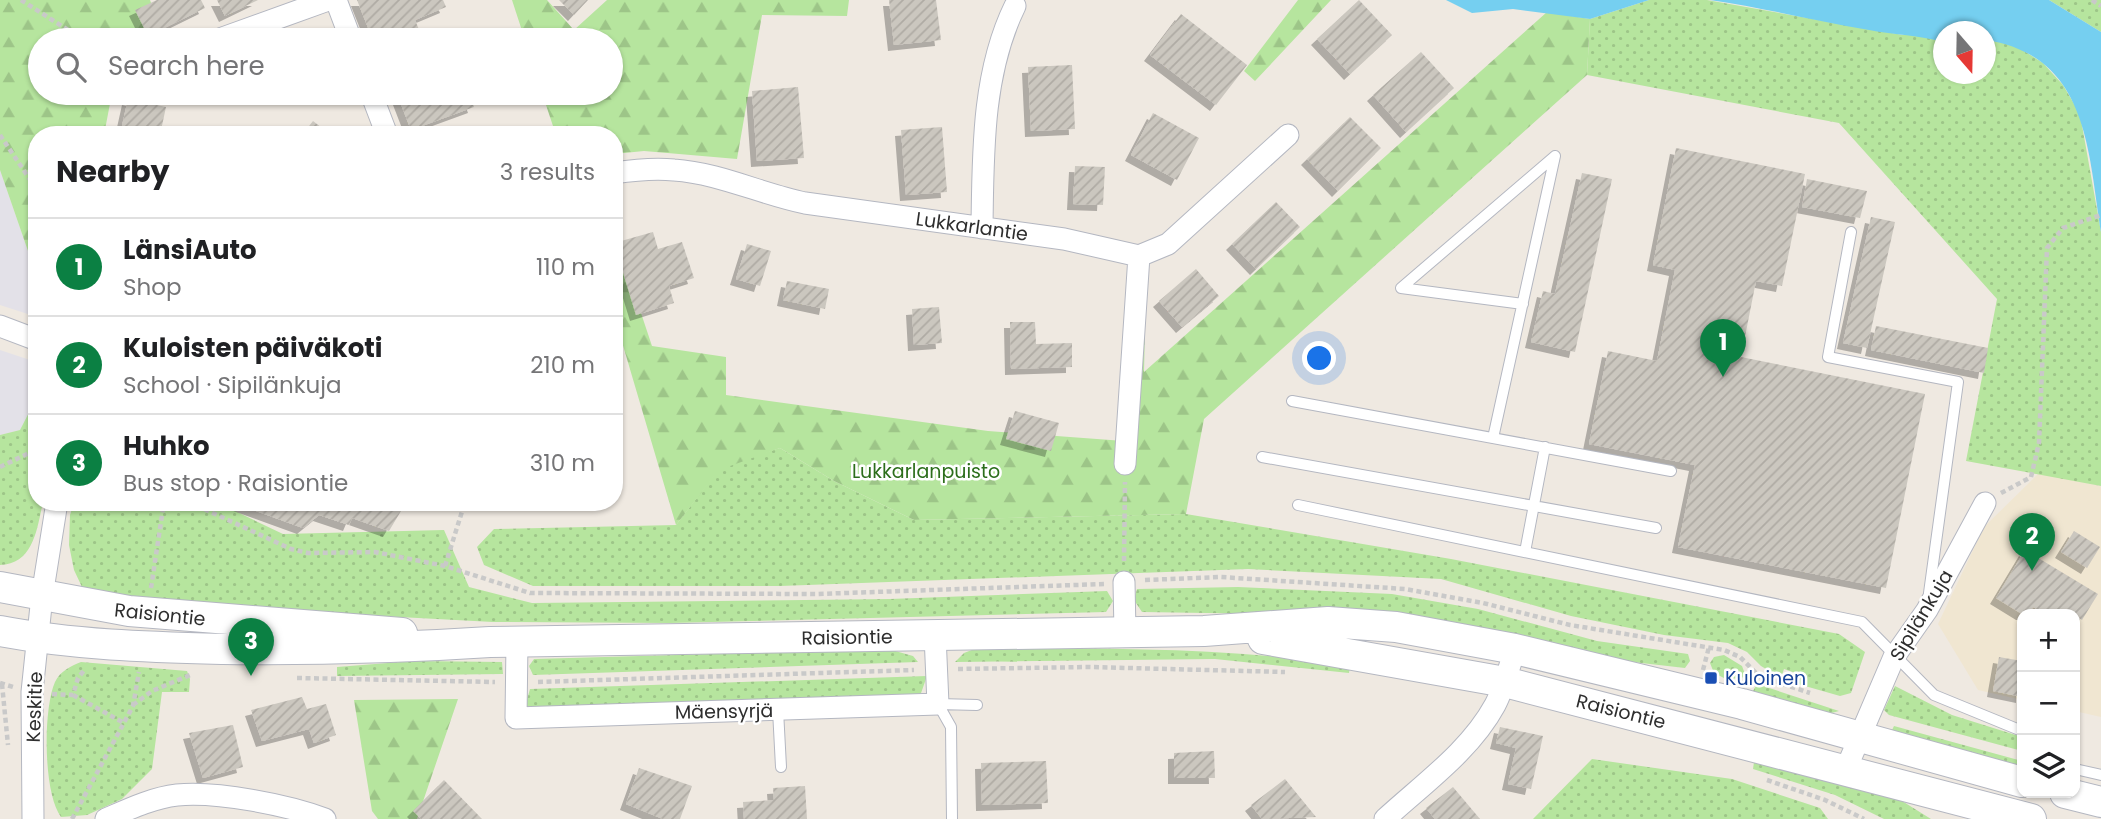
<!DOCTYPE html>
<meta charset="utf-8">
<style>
body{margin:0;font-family:Poppins,sans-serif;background:#f2f2f2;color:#202124}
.controls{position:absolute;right:21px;bottom:21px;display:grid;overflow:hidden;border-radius:14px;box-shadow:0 2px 5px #0004}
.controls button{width:63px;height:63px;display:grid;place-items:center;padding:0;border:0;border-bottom:2px solid #e0e0e0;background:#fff;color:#202124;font:35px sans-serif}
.compass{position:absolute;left:1933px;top:21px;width:63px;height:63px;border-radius:50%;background:#fff;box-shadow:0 2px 5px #0004;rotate:160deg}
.you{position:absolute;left:1320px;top:359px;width:24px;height:24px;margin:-18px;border:5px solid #fff;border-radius:50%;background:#1a73e8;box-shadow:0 0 0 10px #1a73e833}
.badge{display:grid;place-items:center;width:46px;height:46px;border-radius:50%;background:#0b8043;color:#fff;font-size:23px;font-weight:700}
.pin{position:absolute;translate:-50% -58px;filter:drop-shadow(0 2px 4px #0008)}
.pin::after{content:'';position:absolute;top:37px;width:24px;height:21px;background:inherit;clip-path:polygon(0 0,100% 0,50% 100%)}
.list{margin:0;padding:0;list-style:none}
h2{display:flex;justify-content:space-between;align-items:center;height:91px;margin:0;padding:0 28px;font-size:30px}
h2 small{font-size:23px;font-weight:400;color:#757577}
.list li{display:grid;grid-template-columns:46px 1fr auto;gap:21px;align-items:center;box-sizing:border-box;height:98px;padding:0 28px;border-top:2px solid #e0e0e0}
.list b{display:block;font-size:26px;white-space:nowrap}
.list p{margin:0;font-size:23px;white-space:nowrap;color:#757577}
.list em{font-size:23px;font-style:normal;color:#757577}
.icon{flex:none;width:38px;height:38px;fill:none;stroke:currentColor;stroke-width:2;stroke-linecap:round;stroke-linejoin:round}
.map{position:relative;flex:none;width:2101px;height:819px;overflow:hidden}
.search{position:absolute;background:#fff;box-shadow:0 2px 5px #0004;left:28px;top:28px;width:595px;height:77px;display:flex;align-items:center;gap:18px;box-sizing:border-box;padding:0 24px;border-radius:38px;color:#757577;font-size:26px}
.panel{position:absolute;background:#fff;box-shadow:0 2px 5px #0004;left:28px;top:126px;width:595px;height:385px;border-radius:28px}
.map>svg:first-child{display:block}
.industrial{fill:#e3e1e8}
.education{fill:#f0e6d1}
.grass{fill:url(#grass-dots)}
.forest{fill:url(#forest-firs)}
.water{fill:#75cff0}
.building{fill:url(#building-hatch);filter:url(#shadow)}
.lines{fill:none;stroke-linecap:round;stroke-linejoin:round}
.lane-casing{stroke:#b4b7c1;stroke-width:12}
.street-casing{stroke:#b4b7c1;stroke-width:23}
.secondary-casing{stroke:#b4b7c1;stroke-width:32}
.path{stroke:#c9c9c9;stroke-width:4.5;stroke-dasharray:5 3.5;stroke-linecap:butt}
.lane{stroke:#fff;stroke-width:10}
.street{stroke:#fff;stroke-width:21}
.secondary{stroke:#fff;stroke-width:30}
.transit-dot{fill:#1a4fb4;stroke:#fff;stroke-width:2.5}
.labels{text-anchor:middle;stroke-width:5;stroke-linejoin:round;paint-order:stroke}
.street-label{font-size:19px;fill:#2e2e2e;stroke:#fff}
.park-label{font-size:19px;fill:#2c6e1b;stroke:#fff}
.transit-label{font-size:19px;fill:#164399;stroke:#fff;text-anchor:start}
</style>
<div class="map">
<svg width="2101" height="819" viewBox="0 0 2101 819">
<defs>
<pattern id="grass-dots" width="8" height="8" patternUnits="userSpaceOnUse" patternTransform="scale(1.75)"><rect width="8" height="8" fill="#b6e59e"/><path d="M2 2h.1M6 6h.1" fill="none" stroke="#9dc588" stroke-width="1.8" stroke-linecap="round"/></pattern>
<pattern id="forest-firs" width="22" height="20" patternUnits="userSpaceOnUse" patternTransform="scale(1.75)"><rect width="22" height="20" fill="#b6e59e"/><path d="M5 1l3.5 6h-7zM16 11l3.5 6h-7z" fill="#9dc588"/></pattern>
<pattern id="building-hatch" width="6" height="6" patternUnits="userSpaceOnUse" patternTransform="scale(1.75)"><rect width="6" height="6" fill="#cbc7bf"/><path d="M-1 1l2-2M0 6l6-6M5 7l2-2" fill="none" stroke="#afaba4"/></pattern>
<filter id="shadow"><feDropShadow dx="-6" dy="6" stdDeviation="0" flood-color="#0004"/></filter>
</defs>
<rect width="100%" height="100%" fill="#efe9e1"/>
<path class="industrial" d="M0,170l37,107v40l-37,-12z
M0,350l30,10 7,6v60l-37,9z"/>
<path class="education" d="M2039,473l62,13v231l-26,-6v-97h-53v86l-44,-10 -40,-66 46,-97z"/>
<path class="grass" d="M1649,0h58l196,35 13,-1 27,8 1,32h42v-34l27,4 30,19 20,22 17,29 21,118v254l-135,-25 31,-162 -158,-176 -252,-48 3,-56z
M2049,0h52v32z
M37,397v105h6c-6,26 -9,62 -43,63v-130l20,-5z
M780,448l54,33 80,39 272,-6 265,45 388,75 26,18 -14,41 -11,3 -42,-12 3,-9 -17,-6 -3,9 -20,-12 -14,-14 -19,-9 -64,-8 -93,-19 -130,-37 -193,-10 -468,17h-247l-49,-21 -7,-18 17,-18 182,-4 45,-59z
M74,502h142l67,32 161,-4 25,57 63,16 358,-4 217,-8 6,10 -7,11 -436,11 -177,-1 -320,-17 -75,-7 -16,-11 -8,-17 -5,-25 1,-30z
M1238,587l154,7 86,15 119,32 91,13 2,7 -5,7 -96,-11 -202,-41 -245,-4 -8,-12 3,-11z
M977,648c125,1 249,-2 373,18l-1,7 -134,-14 -260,3 9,-9z
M888,649l25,7 5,6 -385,13 -4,-9 5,-7z
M1724,655l18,11 3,8 -3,4 -16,1 -12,-6 -4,-10 4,-6z
M413,661l89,1 1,12 -166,2v-9z
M81,662l106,9 3,8 -1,13h-27l-10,77 -30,30 -35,16 -26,2c-18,-24 -18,-108 -6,-135 5,-11 16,-16 26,-20z
M927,676l-7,20 -396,14 6,-21z
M1757,684l82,27 -15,4 -71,-24z
M1895,686l57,29 70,22v14l-133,-36 -5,-5z
M1894,726l128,35v10l-131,-39z
M1592,759l140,20 88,29 8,11h-295z
M1754,762l148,39 29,18h-47l-49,-24 -82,-26z"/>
<path class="forest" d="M0,0h150l14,39 -124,1v53h72l-8,42h-67v142l-37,-107z
M512,0h35l27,30 33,-30h242l-2,16 -85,-1 -25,144 -93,-8 -30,3v-19h-58l-14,-42h69v-53h-86z
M1298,0h33l-76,81 -11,-10z
M1547,12l43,7 -3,56 -383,344 -18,95 -272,6 -80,-39 -54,-33 -61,22 -43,55 -62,-210v-83l38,114 74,11v38l262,36 136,10 22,-157 -2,88z
M458,699l-41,120h-39l-6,-8 -18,-111z"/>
<path class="water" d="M1446,0h203l-59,19 -77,-10 -41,4z
M1710,0h339l52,32v200c-13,-82 -13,-176 -115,-192v-8h-42l-1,10c-24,-7 -48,-7 -74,-12 -53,-9 -105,-22 -159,-30z"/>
<path class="building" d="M157,0h44l4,8 -57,28 -13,-26z
M217,0h41l-33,16z
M357,0h86l3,7 -31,13 8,19 -50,1z
M559,0h29l-14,15z
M889,0h47l5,40 -47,5z
M1359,0l33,35 -42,39 -33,-35z
M1181,14l66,51 -31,40 -66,-50z
M1421,52l33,36 -48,44 -33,-37z
M1072,65l3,64 -44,2 -3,-64z
M798,87l6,71 -47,3 -5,-70z
M416,93h53l5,14 -63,23 -12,-31z
M128,99l38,8 -6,28h-40z
M1153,113l46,25 -22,42 -46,-25z
M1350,117l31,31 -43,43 -31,-32z
M313,121l18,14h-29z
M942,127l5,65 -41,3 -5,-65z
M1676,148l129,26 -23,112 -26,-5 -15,76 184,37 -39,194 -208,-41 17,-82 -106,-21 19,-93 49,10 18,-91 -22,-5z
M1075,166l30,1 -2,38 -30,-1z
M1582,173l30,6 -37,173 -44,-10 12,-51 12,3z
M1807,179l60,12 -7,27 -58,-11z
M1276,202l24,25 -44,42 -24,-25z
M1871,217l24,5 -28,126 -24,-5z
M653,232l5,17 24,-7 12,36 -25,8 5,17 -38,12 -22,-72z
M747,244l24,7 -11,35 -24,-7z
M1196,269l23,27 -37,31 -23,-26z
M787,281l42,8 -4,20 -42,-9z
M939,307l3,36 -28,2 -2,-36z
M1010,322h25l1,22 36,-1v24l-61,2z
M1876,326l112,22 -4,25 -113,-23z
M1015,411l44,12 -8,28 -45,-12z
M231,502h91v3l4,-3h59l16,9 -12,20 -37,-13 -3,7 -30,-10 -16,13z
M2074,531l26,16 -13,21 -26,-16z
M2025,550l73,44 -16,26 -16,-10 -2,4h-18l-13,-7 -4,7h-7l-26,-16z
M1999,657l23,4v36l-29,-6z
M302,697l5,12 19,-5 10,31 -22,8 -5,-14 -47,12 -11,-31z
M233,725l10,42 -40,11 -14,-45z
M1500,727l43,9 -12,53 -23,-5 8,-36 -20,-5z
M1214,751l1,27h-41v-25z
M1046,761l2,42 -66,2 -1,-42z
M639,768l53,18 -12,33h-17l-37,-15z
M1285,779l31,38 -54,2 -11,-14z
M444,780l38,39h-61l-8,-8z
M805,786l2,33h-63l-1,-17 31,-2 -1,-12z
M1453,787l27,32h-45l-9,-11z"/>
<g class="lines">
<defs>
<path id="lane" d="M1851,232l-23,125 130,25 -29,211
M1401,288l154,-132
M1401,288l122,16
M1292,401l379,70
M1493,438l62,-282
M1262,457l394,71
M1298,505l564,117 72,73 88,36
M1525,552l20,-105
M938,704l13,23 1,92
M938,704l39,1
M778,710l3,57
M2075,769l26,6"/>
<path id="street" d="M336,0l15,40
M217,40l111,-40
M371,93l16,42
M614,173c20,-3 40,-5 60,-3 45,3 87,24 131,33l259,36 75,17 29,-12 120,-109
M982,228c1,-74 0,-155 33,-222
M0,326l37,14
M1125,464l14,-208
M1124,582l1,50
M517,642l-1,76 422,-14 -3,-69
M1846,769l48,-112 33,-47 58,-107
M33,819l-1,-127 10,-96 15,-94
M106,819c23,-10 46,-21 71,-24 40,-4 111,10 148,24
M1385,819c38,-35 85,-68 110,-114 9,-17 14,-37 20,-56"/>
<path id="secondary" d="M0,587l129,24 273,22
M0,631c73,14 149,16 223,18 90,1 177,-1 267,-7l714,-11 124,-9 68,5 119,22 227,55 280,78
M1263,639l242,43 526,137
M2065,793l36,9"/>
</defs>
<use href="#lane" class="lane-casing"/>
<use href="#street" class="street-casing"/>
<use href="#secondary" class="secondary-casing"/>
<path class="path" d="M21,0l47,30 25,10
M2092,0l9,6
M0,135l31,46 6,18
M0,467l29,-14 8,1
M2001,493l30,-16 8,-34 8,-195 16,-20 38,-13
M189,502l102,47 17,4 67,-1 70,14 85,27 287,1 287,-10
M1124,561l1,-79
M445,566l20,-64
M1145,580l76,-3 184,12 78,14 87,22 154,25 16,7 19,19 51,17
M151,588l13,-86
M958,669l132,-2 195,5
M1703,670l6,-23
M297,678l198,4
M538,682l376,-12
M0,683l13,4
M2,684l6,61
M52,694l21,1 5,-17 7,-9
M73,695l51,28
M133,705l19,-14 38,-16
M1767,780l58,20 39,19
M72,819l61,-113 6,-34"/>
<use href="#lane" class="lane"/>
<use href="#street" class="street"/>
<use href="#secondary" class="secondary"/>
</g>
<rect class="transit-dot" x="1704" y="671" width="14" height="14" rx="3.5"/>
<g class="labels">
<g class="street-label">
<text transform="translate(972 226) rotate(8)" y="7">Lukkarlantie</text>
<text transform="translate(160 614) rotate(6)" y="7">Raisiontie</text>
<text transform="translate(1921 615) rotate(-59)" y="7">Sipilänkuja</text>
<text transform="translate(847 637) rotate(-1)" y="7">Raisiontie</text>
<text transform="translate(34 707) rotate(-88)" y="7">Keskitie</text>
<text transform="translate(724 711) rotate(-1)" y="7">Mäensyrjä</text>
<text transform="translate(1621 711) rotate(14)" y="7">Raisiontie</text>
</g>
<g class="park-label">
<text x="926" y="478">Lukkarlanpuisto</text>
</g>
<g class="transit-label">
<text x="1725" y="685">Kuloinen</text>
</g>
</g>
</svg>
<div class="controls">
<button>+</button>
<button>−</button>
<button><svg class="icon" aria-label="layers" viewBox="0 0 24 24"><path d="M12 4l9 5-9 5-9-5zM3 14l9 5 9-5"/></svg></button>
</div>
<svg class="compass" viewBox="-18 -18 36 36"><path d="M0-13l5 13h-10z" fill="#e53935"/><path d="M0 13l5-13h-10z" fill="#757577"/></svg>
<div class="you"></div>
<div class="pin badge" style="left:1723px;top:377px">1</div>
<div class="pin badge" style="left:2032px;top:571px">2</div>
<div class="pin badge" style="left:251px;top:676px">3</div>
<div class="search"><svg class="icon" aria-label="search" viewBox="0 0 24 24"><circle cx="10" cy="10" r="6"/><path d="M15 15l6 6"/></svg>Search here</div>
<section class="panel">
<h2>Nearby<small>3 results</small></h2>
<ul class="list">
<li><span class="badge">1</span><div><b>LänsiAuto</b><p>Shop</p></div><em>110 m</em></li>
<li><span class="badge">2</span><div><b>Kuloisten päiväkoti</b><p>School · Sipilänkuja</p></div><em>210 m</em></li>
<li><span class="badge">3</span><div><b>Huhko</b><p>Bus stop · Raisiontie</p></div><em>310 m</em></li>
</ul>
</section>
</div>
